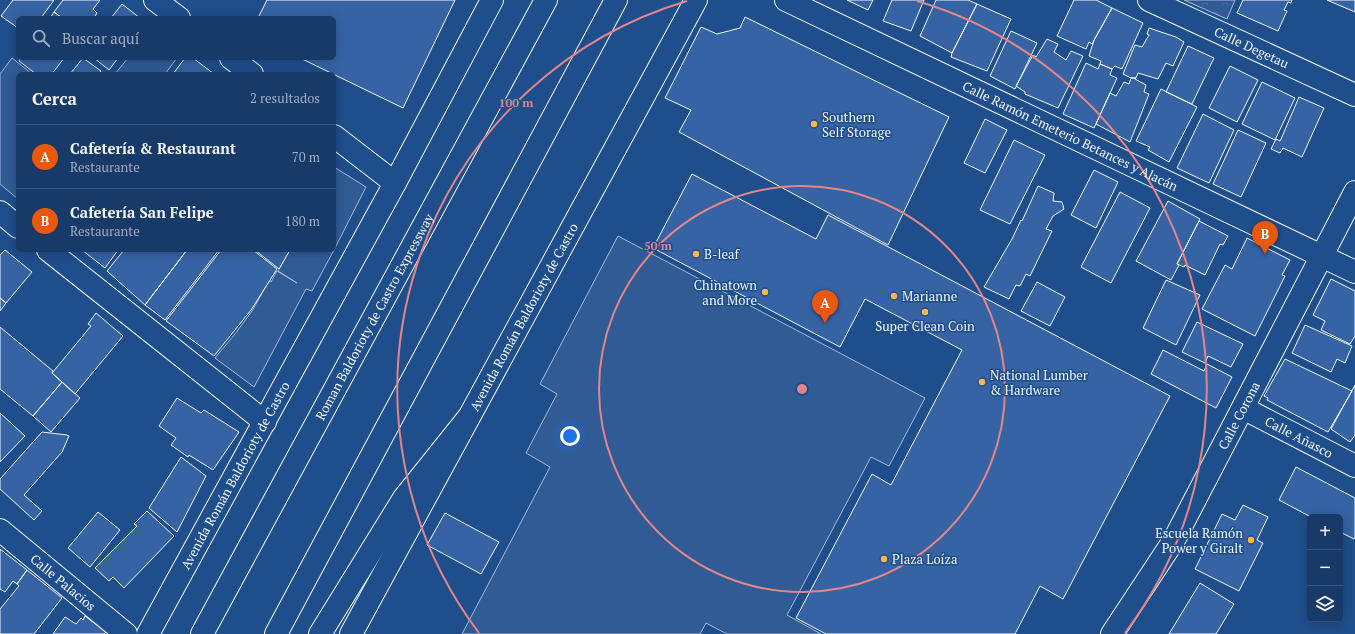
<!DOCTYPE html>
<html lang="es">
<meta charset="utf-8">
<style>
body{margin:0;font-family:"PT Serif",serif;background:#244571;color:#f1f3f6}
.controls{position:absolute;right:12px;bottom:12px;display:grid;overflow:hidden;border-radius:6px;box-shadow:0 2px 10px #0003}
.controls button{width:36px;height:36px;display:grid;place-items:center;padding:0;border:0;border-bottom:1px solid #36547d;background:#173a69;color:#f1f3f6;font:20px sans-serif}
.you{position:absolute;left:570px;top:436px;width:14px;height:14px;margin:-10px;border:3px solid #fff;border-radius:50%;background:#1a73e8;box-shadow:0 0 0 6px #1a73e833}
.badge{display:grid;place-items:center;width:26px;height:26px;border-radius:50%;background:#ea580c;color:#fff;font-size:13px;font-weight:700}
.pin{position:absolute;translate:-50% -33px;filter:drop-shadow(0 1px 2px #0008)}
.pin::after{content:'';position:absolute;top:21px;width:14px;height:12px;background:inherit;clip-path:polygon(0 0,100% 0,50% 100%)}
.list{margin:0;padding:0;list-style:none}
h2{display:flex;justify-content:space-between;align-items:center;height:52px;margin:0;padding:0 16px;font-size:17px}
h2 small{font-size:13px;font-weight:400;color:#9eadc0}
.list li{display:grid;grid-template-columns:26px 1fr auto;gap:12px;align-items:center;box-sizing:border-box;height:64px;padding:0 16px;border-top:1px solid #36547d}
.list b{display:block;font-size:15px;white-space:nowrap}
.list p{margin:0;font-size:13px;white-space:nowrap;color:#9eadc0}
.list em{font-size:13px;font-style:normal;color:#9eadc0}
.icon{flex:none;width:22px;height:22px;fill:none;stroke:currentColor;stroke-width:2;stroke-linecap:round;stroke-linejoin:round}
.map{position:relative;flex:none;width:1355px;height:634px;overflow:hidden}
.search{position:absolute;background:#173a69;box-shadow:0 2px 10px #0003;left:16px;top:16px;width:320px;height:44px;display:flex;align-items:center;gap:10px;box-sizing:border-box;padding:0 14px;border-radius:6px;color:#9eadc0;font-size:15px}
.panel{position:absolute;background:#173a69;box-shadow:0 2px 10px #0003;left:16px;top:72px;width:320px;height:180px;border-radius:6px}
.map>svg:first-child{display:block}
.built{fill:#305b95;stroke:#a8bbd7}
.park{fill:url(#park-crowns);stroke:#a8bbd7}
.building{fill:#3563a3;stroke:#f2f6ff}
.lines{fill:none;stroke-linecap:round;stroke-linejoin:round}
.street-casing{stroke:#f2f6ff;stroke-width:24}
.highway-casing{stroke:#f2f6ff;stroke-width:24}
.street{stroke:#1f4e8c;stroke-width:22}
.highway{stroke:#1f4e8c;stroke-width:22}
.ring{fill:none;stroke:#e38589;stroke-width:2}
.poi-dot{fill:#ffb74d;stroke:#1f4e8c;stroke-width:1.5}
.labels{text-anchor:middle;stroke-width:3;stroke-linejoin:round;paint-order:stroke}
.street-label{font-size:13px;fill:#f2f6ff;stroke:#1f4e8c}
.poi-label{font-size:13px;fill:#f2f6ff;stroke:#1f4e8c;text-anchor:start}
.centre{fill:#e38589;stroke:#1f4e8c;stroke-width:2}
.ring-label{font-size:12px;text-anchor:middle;font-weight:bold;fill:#e38589;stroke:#1f4e8c;stroke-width:3;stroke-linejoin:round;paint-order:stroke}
</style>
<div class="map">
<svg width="1355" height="634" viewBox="0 0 1355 634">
<defs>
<pattern id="park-crowns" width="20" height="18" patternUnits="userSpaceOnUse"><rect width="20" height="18" fill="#305b95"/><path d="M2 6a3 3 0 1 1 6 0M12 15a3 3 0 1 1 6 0" fill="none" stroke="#4e73a5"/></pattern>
</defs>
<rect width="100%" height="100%" fill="#1f4e8c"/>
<path class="built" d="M12,58l20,16h-14v125l-18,-15v-110z
M128,58h49l-12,16h-50z
M334,167l32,20 -32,63z
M618,236l307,162 -36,68 -18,-9 -84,158 34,19h-94l-21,-11 -6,11h-238l88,-167 -24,-14 31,-59 -17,-10z
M290,250h44l-22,41 -6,-2 -52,98 -39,-29 20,-24 17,-23 17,-30 2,1 6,-11 20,12 -19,-12z"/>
<path class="park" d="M1184,0h51l-8,19z"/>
<path class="building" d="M13,0h41l-13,18h-23v10l-17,-12z
M63,0h37l-7,9 4,4 -3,5h-32l-8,-6z
M267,0h188l-52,108 -103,-50h34v-40h-76z
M847,0h26l-5,10z
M892,0h32l-13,31 -28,-10z
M936,0h32l9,4 -25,49 -32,-17z
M1074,0h22l16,8 -20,36 -3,-2 -3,7 -29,-13z
M1243,0h49l-1,3 -3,-1 -4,8 3,1 -9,20 -41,-18z
M1327,0h28v12z
M122,4l18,14h-29z
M977,4l34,15 -24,52 -36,-14 1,-4z
M1112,8l31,15 -21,46 -7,-3 -3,3 -12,-5 1,-3 -12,-5 5,-16z
M54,12l8,6h-12z
M745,17l204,100 -61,128 -209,-113 12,-22 -26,-12 36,-71 16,7 23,-6z
M1149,28l27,9 8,5 -11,24 -7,-3 -8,16 -20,-6 -2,5h-5l-8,-4 12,-29 7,2 7,-12 -2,-1z
M1011,31l26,12 -22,46 -25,-13z
M1047,39l11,5 -4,8 12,8 5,-9 12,5 -25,52 -33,-14v-2l-9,-6 17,-31 3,2z
M1188,46l26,12 -22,46 -26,-12z
M21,58h43l-12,16h-16l-17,-13z
M83,58l18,13 -2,3h-29z
M94,58h24l-9,12z
M185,58h8l21,16h-41z
M1086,63l12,6 2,-5 12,5 -2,6 7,3 -23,50 -31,-14z
M1230,66l28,14 -21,42 -28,-14z
M1131,78h5l-1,1 11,6 -2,7 5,2 -19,48 -34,-18 14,-31 6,3 8,-14 5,2z
M1262,82l33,16 -20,42 -33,-16z
M1161,89l36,18 -28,55 -21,-12 2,-3 -14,-6z
M1299,97l25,11 -22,49 -19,-9 -3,5 -9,-4 5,-10 4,2 1,-2z
M1203,114l31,16 -25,53 -32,-15z
M985,119l22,11 -22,43 -21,-10z
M1238,130l28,13 -25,54 -28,-13z
M1014,140l31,15 -35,69 -30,-14z
M1094,170l24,12 -22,46 -25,-13z
M692,174l124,65 12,-24 342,181 -107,203 -23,-13 -25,48h-189l-30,-16 76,-144 19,11 71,-135 -97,-51 -25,48 -187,-99z
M1038,186l16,7 -1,8 9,1 2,7 -11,7 -7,13 6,2 -22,45 -4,-2 -6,12 -4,-1 -7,14 -25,-12 28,-48 9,-19 1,1z
M1120,192l30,16 -39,75 -30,-16z
M1168,201l32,18 -23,45 2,1 -8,15 -35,-19z
M1199,221l29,15 -5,9 -3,-1 -15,31 -20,-10 -1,2 -7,-3z
M1247,238l43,22 -8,15 3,1 -30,60 -53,-27 23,-44 7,4z
M5,250l27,22 -26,31 -6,-5v-43z
M82,250h36l-13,18z
M124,250h63l-42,55 -38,-34z
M187,250h32l-54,70 -20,-15z
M221,250h32l24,19 -26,41 -37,46 -48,-35z
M255,250h35l-11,19z
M1331,279l24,12v45l-5,8 -29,-14 4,-9 -12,-6z
M1166,280l34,15 -24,50 -33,-17z
M1037,282l28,15 -15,29 -29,-15z
M0,298l6,5 -6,8z
M96,313l27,23 -48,58 -23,-21 39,-47 -3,-2z
M1197,322l46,22 -12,23 -23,-11 -3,7 -23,-11z
M1305,325l47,21 -7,17 -8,-4 -6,13 -39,-19z
M0,327l53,44 -1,2 10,9 -29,34 -33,-27z
M1163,350l41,21 3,-7 25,13 -16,31 -65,-34z
M1285,359l67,32 -24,41 -61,-32 1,-2 -4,-2z
M62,382l18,16 -29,34 -18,-16z
M1355,385v50l-5,7 -19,-13z
M177,398l24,15 3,-3 35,22 -26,38 -24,-15 -1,2 -17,-12 5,-7 -17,-12z
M0,413l25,23 -25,26z
M42,432l25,3 2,1 -7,16 -38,43 18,16 -8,9 -34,-31v-10z
M181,457l25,19 -29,56 -28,-24z
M1296,467l59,31v39l-1,2 -14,-7v-15h-29l-32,-17z
M1243,505l25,12 -11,23 6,3 -24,48 -44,-22 27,-55 13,6z
M147,511l27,25 -50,52 -11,-11 -4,4 -14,-13 42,-42 -3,-2z
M98,512l22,18 -30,37 -22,-19z
M445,513l54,29 -18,32 -54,-29z
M0,549l27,21 -10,14 -4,-3 -8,11 -5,-3z
M27,570l35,28 -28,36h-34v-25l19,-23 -2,-2z
M1200,583l34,21 -18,30h-47z
M85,616l21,16 -2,2h-51l12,-17 11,7 5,-6 2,2z"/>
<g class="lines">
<defs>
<g id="street">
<path d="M155,0l24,18"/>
<path id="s1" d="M786,0l569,272"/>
<path id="s2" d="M1149,0l206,95"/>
<path d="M231,58l21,16"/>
<path d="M334,136l61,47"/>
<path d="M0,212l18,15"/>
<path d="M48,250l217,172"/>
<path id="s3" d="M1243,408l112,58"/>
<path id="s4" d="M0,530l126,104"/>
<path id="s5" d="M148,634l247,-451 97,-183"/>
<path id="s6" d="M351,634l345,-634"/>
<path id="s7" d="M1112,634l62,-94 181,-348"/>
</g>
<g id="highway">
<path id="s8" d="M202,634l344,-634"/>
<path d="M276,634l340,-634"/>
<path d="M320,634l84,-136 64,-80"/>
</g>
</defs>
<use href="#street" class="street-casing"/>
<use href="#highway" class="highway-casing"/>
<use href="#street" class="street"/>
<use href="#highway" class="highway"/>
</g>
<g class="ring">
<circle cx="802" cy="389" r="203"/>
<path d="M479 633A405 405 0 0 1 687 1M917 1A405 405 0 0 1 1125 633"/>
</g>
<g class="poi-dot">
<circle cx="814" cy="124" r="4"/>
<circle cx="696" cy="254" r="4"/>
<circle cx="765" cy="292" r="4"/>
<circle cx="894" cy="296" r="4"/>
<circle cx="925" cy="312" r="4"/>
<circle cx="982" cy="382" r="4"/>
<circle cx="1251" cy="540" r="4"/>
<circle cx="884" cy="559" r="4"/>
</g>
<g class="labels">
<g class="street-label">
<text dy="5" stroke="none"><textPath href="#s2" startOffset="113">Calle Degetau</textPath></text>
<text dy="5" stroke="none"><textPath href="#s1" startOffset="315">Calle Ramón Emeterio Betances y Alacán</textPath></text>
<text dy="5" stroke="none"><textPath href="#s8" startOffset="361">Roman Baldorioty de Castro Expressway</textPath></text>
<text dy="5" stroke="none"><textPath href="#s6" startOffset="361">Avenida Román Baldorioty de Castro</textPath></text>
<text dy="5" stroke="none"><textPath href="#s7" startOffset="253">Calle Corona</textPath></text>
<text dy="5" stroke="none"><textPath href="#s3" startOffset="63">Calle Añasco</textPath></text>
<text dy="5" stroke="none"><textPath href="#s5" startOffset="181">Avenida Román Baldorioty de Castro</textPath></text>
<text dy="5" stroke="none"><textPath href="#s4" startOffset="82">Calle Palacios</textPath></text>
</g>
<g class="poi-label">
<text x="822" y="122">Southern<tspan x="822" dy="15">Self Storage</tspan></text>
<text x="704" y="259">B-leaf</text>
<text x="757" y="290" text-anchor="end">Chinatown<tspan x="757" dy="15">and More</tspan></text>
<text x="902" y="301">Marianne</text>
<text x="925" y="331" text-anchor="middle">Super Clean Coin</text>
<text x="990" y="380">National Lumber<tspan x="990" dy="15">&amp; Hardware</tspan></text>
<text x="1243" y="538" text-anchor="end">Escuela Ramón<tspan x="1243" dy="15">Power y Giralt</tspan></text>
<text x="892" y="564">Plaza Loíza</text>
</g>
</g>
<circle cx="802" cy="389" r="6" class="centre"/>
<g class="ring-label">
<text x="516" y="107">100 m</text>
<text x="658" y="250">50 m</text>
</g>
</svg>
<div class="controls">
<button>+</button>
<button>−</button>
<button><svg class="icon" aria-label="layers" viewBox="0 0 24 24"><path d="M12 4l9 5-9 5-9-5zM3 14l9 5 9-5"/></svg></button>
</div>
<div class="you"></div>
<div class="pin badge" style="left:825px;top:323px">A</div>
<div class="pin badge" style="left:1265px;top:254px">B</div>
<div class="search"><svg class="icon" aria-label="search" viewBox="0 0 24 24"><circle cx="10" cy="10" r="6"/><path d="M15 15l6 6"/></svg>Buscar aquí</div>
<section class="panel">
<h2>Cerca<small>2 resultados</small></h2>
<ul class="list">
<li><span class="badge">A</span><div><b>Cafetería &amp; Restaurant</b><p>Restaurante</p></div><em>70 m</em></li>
<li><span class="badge">B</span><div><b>Cafetería San Felipe</b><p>Restaurante</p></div><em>180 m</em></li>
</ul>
</section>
</div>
